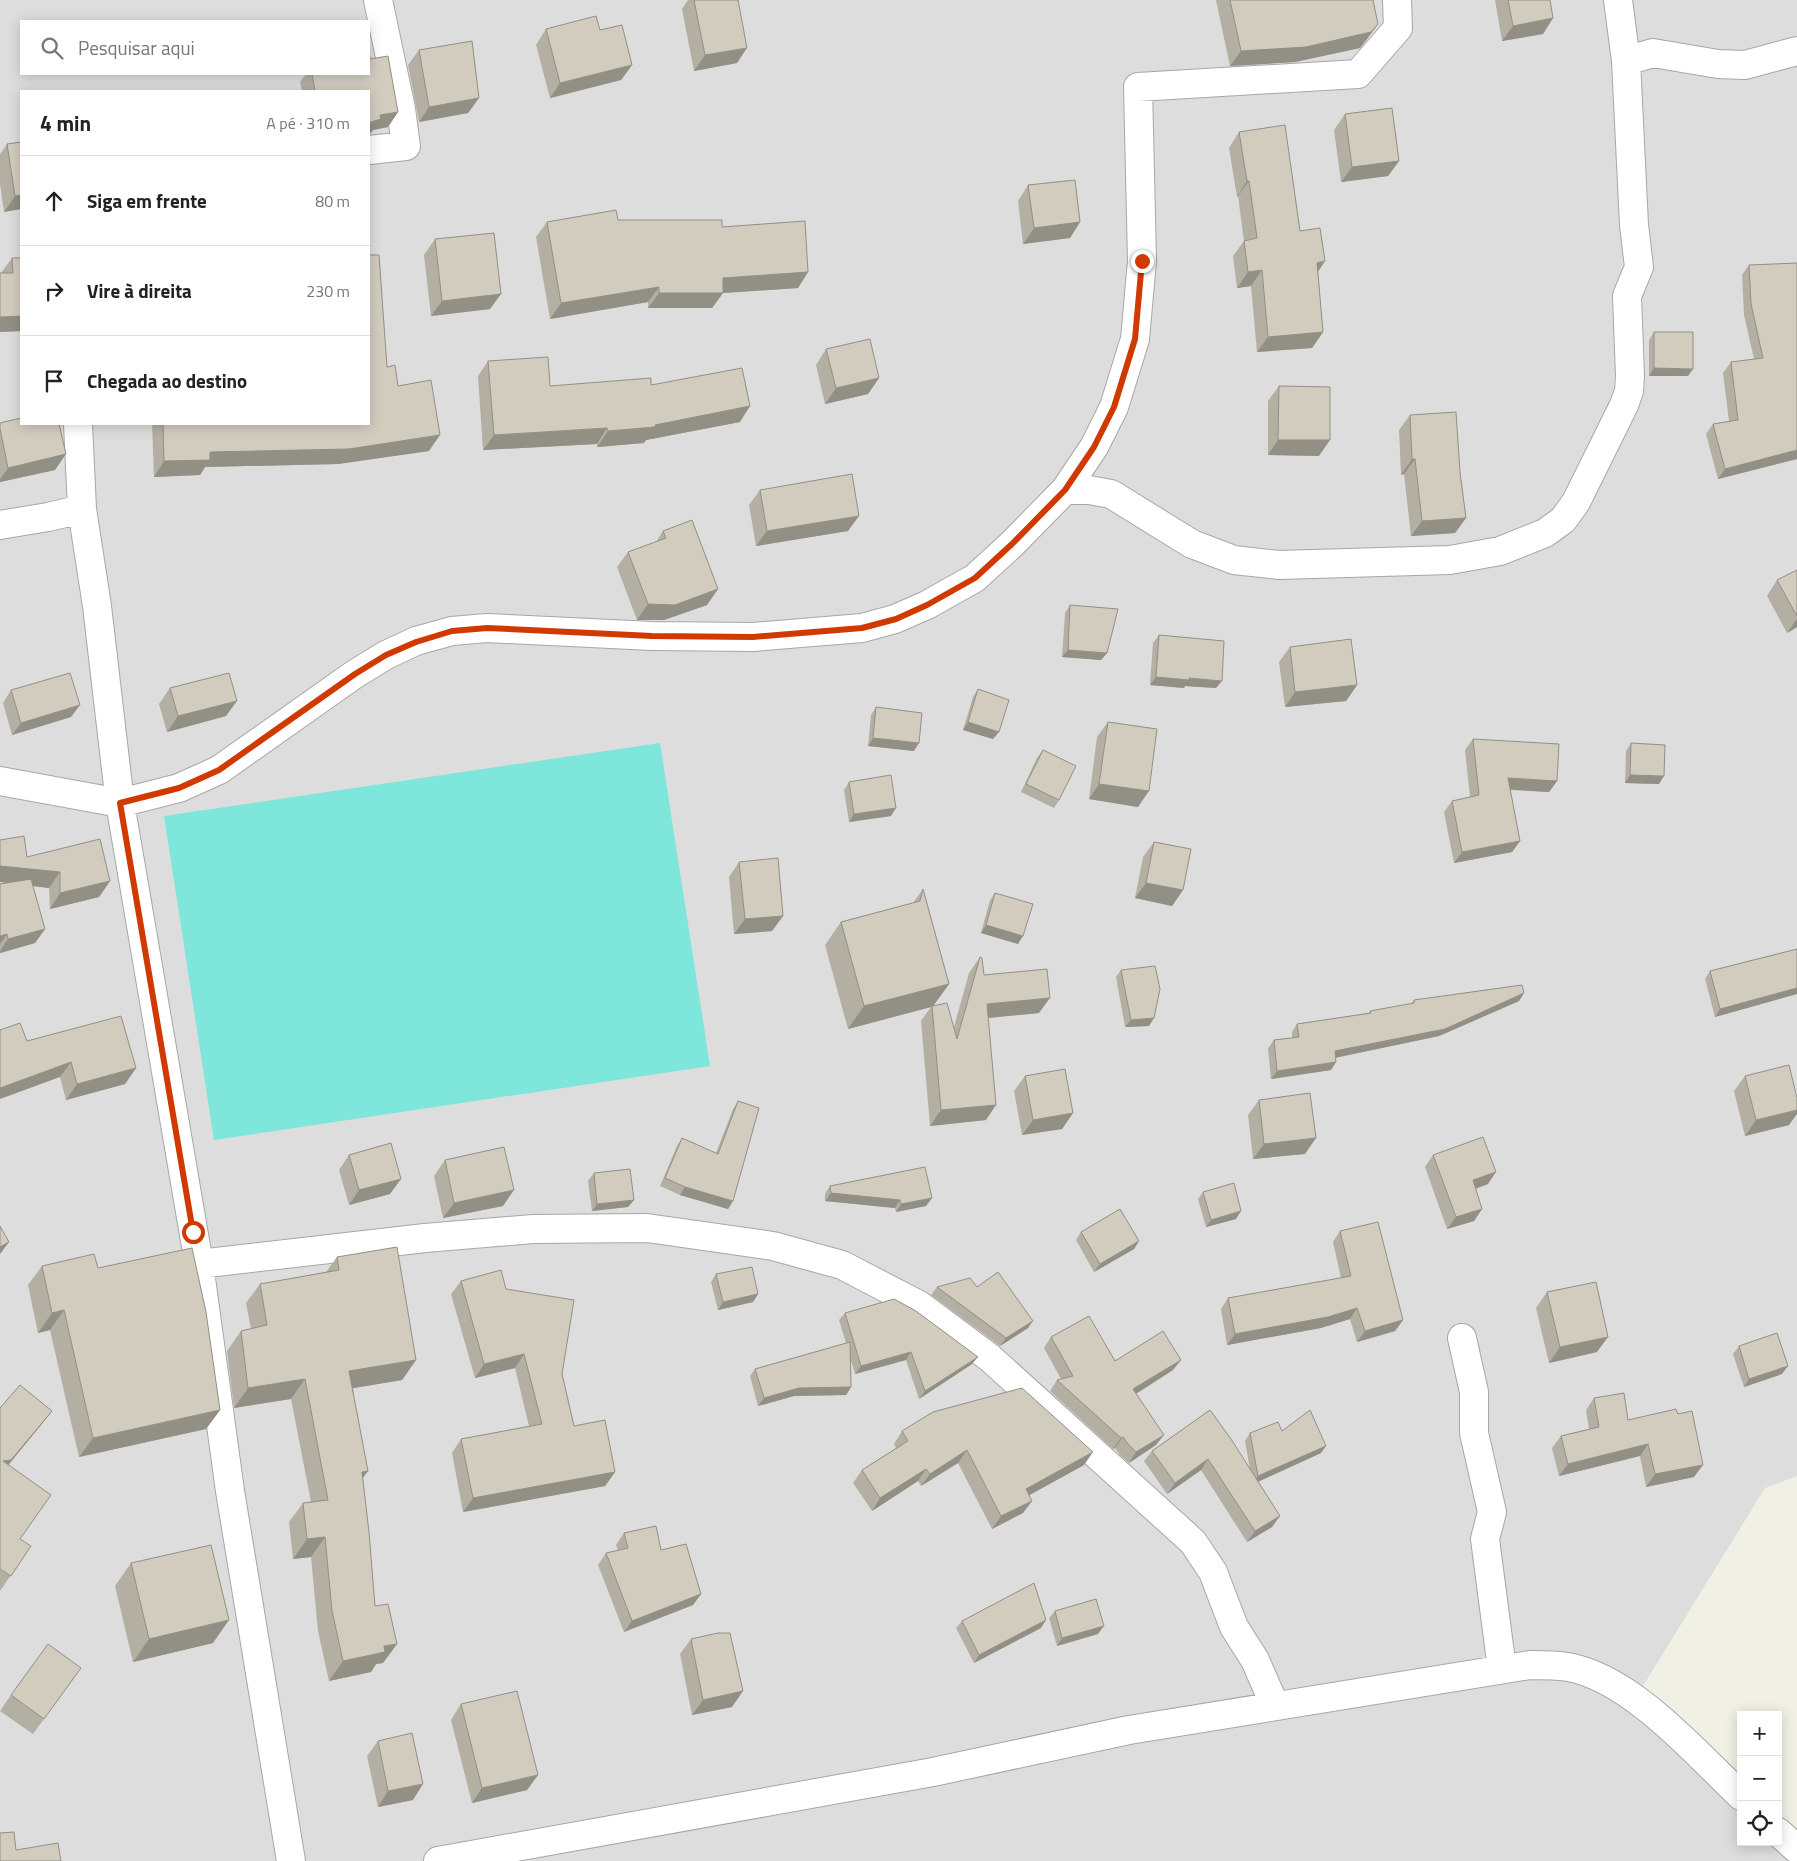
<!DOCTYPE html>
<html lang="pt">
<meta charset="utf-8">
<style>
body{margin:0;font-family:"Titillium Web",sans-serif;background:#f2f2f2;color:#222}
.controls{position:absolute;right:15px;bottom:15px;display:grid;overflow:hidden;border-radius:0px;box-shadow:0 2px 12px #0003}
.controls button{width:45px;height:45px;display:grid;place-items:center;padding:0;border:0;border-bottom:1px solid #e0e0e0;background:#fff;color:#222;font:25px sans-serif}
.stop{position:absolute;width:15px;height:15px;margin:-11px;border:4px solid #d03900;border-radius:50%;background:#fff}
.stop.end{background:#d03900;border-color:#fff;box-shadow:0 1px 5px #0008}
.list{margin:0;padding:0;list-style:none}
h2{display:flex;justify-content:space-between;align-items:center;height:65px;margin:0;padding:0 20px;font-size:21px}
h2 small{font-size:16px;font-weight:400;color:#767676}
.list li{display:grid;grid-template-columns:32px 1fr auto;gap:15px;align-items:center;box-sizing:border-box;height:90px;padding:0 20px;border-top:1px solid #e0e0e0}
.list b{display:block;font-size:19px;white-space:nowrap}
.list em{font-size:16px;font-style:normal;color:#767676}
.icon{flex:none;width:28px;height:28px;fill:none;stroke:currentColor;stroke-width:2;stroke-linecap:round;stroke-linejoin:round}
.map{position:relative;flex:none;width:1797px;height:1861px;overflow:hidden}
.search{position:absolute;background:#fff;box-shadow:0 2px 12px #0003;left:20px;top:20px;width:350px;height:55px;display:flex;align-items:center;gap:12px;box-sizing:border-box;padding:0 18px;border-radius:0px;color:#767676;font-size:19px}
.panel{position:absolute;background:#fff;box-shadow:0 2px 12px #0003;left:20px;top:90px;width:350px;height:335px;border-radius:0px}
.map>svg:first-child{display:block}
.residential{fill:#dedddd;fill-rule:evenodd}
.pitch{fill:#7ee6da}
.lines{fill:none;stroke-linecap:round;stroke-linejoin:round}
.street-casing{stroke:#a7a7a7;stroke-width:30}
.street{stroke:#fff;stroke-width:28}
.wall{fill:#b4afa3}
.shaded-wall{fill:#928f85}
.building{fill:#d1ccbe;stroke:#928f85}
.route{stroke:#d03900;stroke-width:6}
</style>
<div class="map">
<svg width="1797" height="1861" viewBox="0 0 1797 1861">
<rect width="100%" height="100%" fill="#f1f0e5"/>
<path class="residential" d="M0,0h1797v1476l-32,12 -130,211 106,99v44h37l19,19h-1797zM21,21h348v53h-348zM21,91h348v333h-348z"/>
<path class="pitch" d="M660,743l50,323 -496,74 -50,-324z"/>
<g class="lines">
<defs>
<path id="street" d="M1626,61l27,-8 65,11 27,1 52,-14
M369,150l37,-4 -5,-37 -23,-109
M78,424l4,85
M1065,490h24l22,4 81,50 42,16 45,5 171,-5 50,-9 45,-18 18,-13 13,-18 48,-97 5,-14 1,-15 -3,-80 12,-29 -5,-42 -8,-164 -8,-61
M0,525l48,-8 34,-8 15,97 23,197 79,461 31,227 61,370
M0,781l120,22 59,-15 40,-18 136,-96 31,-19 30,-14 36,-10 35,-3 165,8 101,1 109,-9 33,-9 32,-14 48,-27 37,-34 53,-54 29,-43 20,-40 21,-68 7,-78 -4,-174 220,-13 40,-46 -1,-28
M199,1264l226,-26 108,-9 114,-1 126,18 69,19 77,40 71,53 203,184 20,30 21,55 21,33 20,46
M1462,1338l12,54v41l18,79 -7,27 17,130
M1778,1832l19,17
M438,1861l495,-89 196,-42 401,-65c12,0 26,0 38,2 63,11 128,86 173,129"/>
</defs>
<use href="#street" class="street-casing"/>
<use href="#street" class="street"/>
</g>
<path class="wall" d="M688,0h50l-1,63 -43,8 -12,-62z
M1216,0h157l-6,39 -7,9 -65,14 -65,4z
M1495,0h55l3,18 -10,16 -41,7z
M546,29l54,1 32,35 -11,15 -71,18 -14,-53z
M419,50l60,48 -11,15 -49,9 -11,-57z
M370,59l28,53 -10,15 -15,3 -4,5v-44h-67l-2,-9 6,-8h63z
M1345,114l54,47 -11,15 -47,6 -7,-52z
M1239,132l61,99 25,30 -7,11 5,60 -11,16 -55,4 -6,-66 -14,2 -4,-32 11,-15 -6,-45 -1,1 -8,-49z
M21,142v67l-17,3 -4,-28v-30l7,-10z
M1028,185l52,37 -10,16 -47,6 -5,-43z
M618,220l104,7 86,45 -10,16 -75,5 -11,15h-64v-6l-98,17 -14,-82 11,-15z
M435,239l55,70 -59,7 -7,-61z
M12,258h9v73l-21,1 1,-59z
M1797,263v196l-79,20 -12,-45 7,-10 16,-3 -6,-48 8,-11 23,-3 -10,-44 -2,-40 7,-10z
M1654,332l34,44h-39v-36z
M826,349l53,29 -11,16 -43,10 -9,-39z
M488,361l62,25 101,-1 89,37 -94,18 -2,3 -47,4v-3l-114,6 -5,-74z
M387,367l11,19 31,65 -91,13 -133,3 -5,8 -46,2 -2,-53h217z
M1279,386l40,70 -51,-1v-54z
M1410,415l50,57 6,46 -11,15 -44,3 -7,-62 -3,1 -2,-45z
M0,423l55,47 -55,12z
M760,490l88,41 -92,15 -7,-41z
M663,531l55,58 -11,16 -43,15h-27l-20,-53 11,-15 28,-10z
M1797,570v57l-10,6 -20,-37 10,-16z
M1070,605l37,48 -6,7 -39,-3 3,-44z
M1159,635l57,53 -31,-2 -1,2 -34,-3 3,-42z
M1290,647l67,38 -11,16 -61,6 -6,-45z
M170,688l56,28 -59,16 -8,-28z
M978,689l15,50 -30,-9 10,-33z
M11,690l60,27 -59,18 -9,-32z
M876,707l38,44 -46,-5 3,-31z
M1108,722l30,85 -49,-8 8,-62z
M1473,739l84,42 -8,11 -39,-2 10,51 -8,11 -58,11 -10,-51 8,-11 18,-4 -5,-47z
M1631,743l28,41 -34,-1 1,-32z
M1043,750l16,50 -5,8 -33,-16 16,-34z
M849,782l42,34 -42,6 -5,-32z
M0,840l27,17 83,24 -11,16 -49,12 -1,-21 -16,-2 12,43 -10,14 -35,10v-69l7,-1 -7,-1z
M1154,842l29,48 -11,16 -37,-8 8,-41z
M739,862l44,54 -11,15 -38,3 -5,-57z
M923,889l26,95 -15,21 20,22 15,-54 11,-16 4,18 55,38 -51,5 -2,102 -56,6 -9,-105 10,-14 -83,22 -23,-84 16,-23 72,-19z
M995,893l23,51 -37,-11 9,-33z
M1797,949v45l-82,23 -10,-38 5,-8z
M1121,970l28,56 -24,1 -9,-50z
M1524,993l-5,8 -80,35 -104,22 1,4 -5,8 -60,9 -3,-31 6,-8 18,-2v-6l5,-8 72,-11 1,-2 41,-7 3,-4z
M27,1041l109,27 -11,16 -59,16 -6,-23z
M1025,1076l48,37 -11,16 -40,6 -8,-44z
M1745,1076l44,49 -44,11 -11,-45z
M1259,1100l46,54 -52,5 -5,-44z
M738,1101l-5,100 -5,8 -48,-14 -20,-9 17,-40 5,-8 34,15 17,-44z
M349,1155l41,39 -41,11 -10,-35z
M1433,1155l55,29 -12,5 6,20 -8,12 -27,8 -22,-62z
M445,1160l58,46 -60,12 -9,-42z
M594,1173l40,27 -6,7 -36,4 -4,-30z
M830,1186l102,12 -6,8 -30,6 -1,-4 -70,-7v-7z
M1203,1192l33,27 -30,8 -8,-28z
M1340,1231l63,89 -8,11 -38,11 -7,-23 -29,9 -94,17 -6,-36 7,-11 113,-20 -8,-36z
M1081,1232l58,9 -5,8 -40,23 -18,-32z
M337,1257l79,103 -14,20 -49,8 22,218 22,38 -14,19 -7,1 -5,8 -42,9 -11,-50 -7,-74 -18,2 -4,-37 14,-19 8,-1 -20,-103 -57,9 -7,-57 14,-20 10,-2 -5,-26 14,-19 66,-12z
M42,1266l56,2 122,142 -14,19 -127,28 -29,-127 -12,3 -10,-48z
M716,1274l42,20 -5,8 -35,8 -7,-28z
M461,1281l45,8 56,85 12,52 41,46 -10,14 -142,26 -11,-59 9,-14 68,-13 -14,-58 -40,10 -24,-84z
M937,1287h40l51,41 -28,18 -69,-51z
M1547,1292l50,60 -48,11 -13,-55z
M845,1313l127,51 -53,35 -13,-39 -51,14 -5,-17 1,30 -5,8 -52,1 -36,10 -8,-30 5,-7 91,-26 -7,-23z
M1051,1337l64,24 58,9 -37,24 20,51 -27,18 -9,-8 -5,-7 -2,1 -63,-58 7,-11 4,-1 -17,-31z
M1739,1346l43,28 -38,13 -11,-33z
M1594,1398l34,22 50,-6 16,63 -48,10 -6,-31 -81,20 -7,-28 9,-12 28,-7 -3,-19z
M0,1408l52,3 -11,14 -33,40 12,74 11,7 -31,45z
M1210,1410l40,59 -5,-28 5,-8 32,-2 39,22 -63,29 14,45 -25,15 -46,-72 -34,24 -23,-33 8,-10z
M902,1431l182,34 -55,30 -6,18 -31,16 -34,-66 -37,23 -3,-5 -46,30 -19,-28 9,-13 34,-22 -2,-4z
M624,1533l77,61 -8,11 -69,27 -26,-67 8,-12 12,-2 -2,-6z
M131,1563l82,80 -80,19 -18,-76z
M1055,1611l43,23 -41,12 -8,-28z
M962,1621l79,7 -67,35 -18,-35z
M691,1639l41,68 -40,8 -12,-61z
M81,1668l-48,66 -33,-23 11,-16z
M461,1704l77,71 -11,15 -55,13 -21,-83z
M378,1741l35,59 -35,7 -11,-51z"/>
<path class="shaded-wall" d="M1553,18l-10,16 -41,7 11,-15z
M1378,24l-11,15 -7,9 -65,14 -65,4 11,-15z
M747,48l-10,15 -43,8 11,-16z
M632,65l-11,15 -71,18 10,-15z
M479,98l-11,15 -49,9 10,-15z
M398,112l-10,15 -15,3 -4,5v-11l2,-2 9,-7z
M1399,161l-11,15 -47,6 11,-15z
M1247,181h2l-11,15 -1,1z
M21,195v14l-17,3 11,-16z
M1080,222l-10,16 -47,6 11,-16z
M1325,261l-11,16 3,-14z
M1262,270l-11,16 -14,2 11,-16z
M808,272l-10,16 -75,5 -11,15h-64l11,-15 64,-15z
M659,287l-11,15 -98,17 11,-16z
M501,294l-11,15 -59,7 11,-15z
M21,316v15l-21,1v-15z
M1323,332l-11,16 -55,4 11,-15z
M1654,368l39,1 -5,7h-39z
M879,378l-11,16 -43,10 11,-16z
M750,406l-10,16 -94,18 -2,3 -47,4 11,-16 47,-6z
M607,428l-10,16 -114,6 11,-15z
M440,435l-11,16 -91,13 -133,3 -5,8 -46,2 10,-16 46,-9z
M1278,440h52l-11,16 -51,-1z
M1797,450v9l-79,20 7,-10z
M66,454l-11,16 -55,12v-3l8,-11z
M1412,459h3l-11,15 -3,1z
M859,516l-11,15 -92,15 11,-15z
M1466,518l-11,15 -44,3 11,-15z
M718,589l-11,16 -43,15h-27l11,-16z
M1797,619v8l-10,6z
M1068,650l39,3 -6,7 -39,-3z
M1156,677l33,1 33,3 -6,7 -31,-2 -1,2 -34,-3z
M1357,685l-11,16 -61,6 10,-15z
M237,701l-11,15 -59,16 11,-16z
M80,705l-9,12 -59,18 9,-12z
M968,722l31,10 -6,7 -30,-9z
M873,738l46,5 -5,8 -46,-5z
M1630,775l34,1 -5,8 -34,-1z
M1508,778l49,3 -8,11 -49,-3z
M1099,784l50,7 -11,16 -49,-8z
M896,808l-5,8 -42,6 5,-8z
M1520,841l-8,11 -58,11 8,-11z
M0,866l60,6 -11,16 -49,-6z
M110,881l-11,16 -49,12 10,-16z
M1146,883l37,7 -11,16 -37,-8z
M783,916l-11,15 -38,3 11,-15z
M986,925l37,11 -5,8 -37,-11z
M45,929l-10,14 -35,10v-2l8,-12z
M7,934l-7,10v-8z
M949,984l-16,22h-1l-1,1 -83,22 16,-23z
M1797,988v6l-82,23 5,-8z
M1524,993l-5,8 -80,35 -110,23 6,-8z
M1050,998l-11,15 -63,6 11,-15z
M1154,1018l-5,8 -24,1 6,-7z
M71,1062l-11,15 -60,22v-11z
M1336,1062l-5,8 -60,9 6,-8z
M136,1068l-11,16 -59,16 11,-16z
M996,1105l-10,15 -56,6 11,-16z
M1797,1110v4l-8,11 -44,11 11,-16z
M1073,1113l-11,16 -40,6 11,-15z
M1316,1138l-11,16 -52,5 11,-15z
M1496,1172l-8,12 -23,8 8,-12z
M401,1179l-11,15 -41,11 10,-15z
M685,1187l48,14 -5,8 -48,-14z
M514,1190l-11,16 -60,12 11,-15z
M831,1193l69,7 -5,8 -70,-7z
M932,1198l-6,8 -30,6 5,-8z
M634,1200l-6,7 -36,4 5,-7z
M1482,1209l-8,12 -27,8 9,-12z
M1241,1211l-5,8 -30,8 5,-7z
M1139,1241l-5,8 -40,23 6,-8z
M9,1242l-9,12v-7z
M758,1294l-5,8 -35,8 5,-8z
M1357,1308l-7,11 -29,9 -94,17 8,-11z
M64,1310l-14,20 -12,3 14,-20z
M1403,1320l-8,11 -38,11 8,-11z
M1033,1321l-5,7 -28,18 6,-8z
M1608,1337l-11,15 -48,11 11,-16z
M911,1352l-5,8 -51,14 6,-8z
M524,1354l-9,14 -40,10 9,-14z
M978,1357l-6,7 -53,35 6,-8z
M416,1360l-14,20 -66,11 13,-20z
M1181,1360l-8,10 -47,30 7,-11z
M1788,1366l-6,8 -38,13 5,-8z
M305,1379l-14,20 -57,9 14,-20z
M851,1387l-5,8 -52,1 -36,10 6,-8 35,-10z
M220,1410l-14,19 -127,28 14,-19z
M52,1411l-11,14 -40,49 -1,-8z
M1164,1435l-8,10 -27,18 7,-11z
M1123,1437l-8,11 -2,1 8,-11z
M1648,1444l-8,12 -81,20 9,-12z
M1326,1446l-5,7 -68,31 5,-8z
M967,1450l-9,13 -37,23 9,-12z
M1093,1452l-9,13 -67,37 9,-13z
M1208,1459l-7,11 -34,24 8,-11z
M1703,1465l-9,12 -48,10 9,-13z
M926,1469l-8,12 -46,30 8,-13z
M368,1471l-14,19 8,-18z
M615,1472l-10,14 -142,26 10,-14z
M1032,1501l-9,12 -31,16 9,-13z
M1280,1516l-8,11 -25,15 8,-11z
M325,1537l-14,20 -18,2 14,-20z
M701,1594l-8,11 -69,27 8,-11z
M229,1620l-16,23 -80,19 16,-23z
M1046,1620l-5,8 -67,35 5,-8z
M1104,1626l-6,8 -41,12 5,-8z
M397,1644l-14,19 -7,1 -5,8 -42,9 14,-20 41,-15z
M743,1691l-11,16 -40,8 11,-15z
M538,1775l-11,15 -55,13 10,-15z
M423,1784l-10,16 -35,7 10,-16z"/>
<path class="building" d="M694,0h44l9,48 -42,7z
M1230,0h143l5,24 -7,8 -65,15 -65,4z
M1508,0h42l3,18 -40,8z
M596,16l4,14 22,-5 10,40 -72,18 -14,-54z
M472,41l7,57 -50,9 -10,-57z
M369,56h1v3l18,-3 10,56 -18,3 1,4 -10,3 -2,2v-33h-54l-3,-17h57z
M1392,108l7,53 -47,6 -7,-53z
M1285,125l15,106 20,-3 5,33 -8,2 6,69 -55,5 -6,-67 -14,2 -4,-31 13,-3 -8,-57h-2l-8,-49z
M21,142v53l-6,1 -8,-52z
M1075,180l5,42 -46,6 -6,-43z
M616,210l2,10h104v7l83,-6 3,51 -85,6v15h-64v-6l-98,16 -14,-81z
M494,233l7,61 -59,7 -7,-62z
M369,255h10l8,112 8,-2 3,21 33,-6 9,55 -91,14 -139,3v8l-46,1 -1,-37h206z
M12,258h9v58l-21,1v-44h13z
M1797,263v187l-72,19 -12,-45 25,-4 -7,-58 32,-4 -12,-54 -2,-39z
M1654,332h39v37l-39,-1z
M870,339l9,39 -43,10 -10,-39z
M548,357l2,29 101,-8v7l91,-17 8,38 -95,19v2l-47,4 -1,-3 -113,7 -6,-74z
M1279,386l51,1v53h-52z
M1456,412l4,60 6,46 -44,3 -7,-62h-3l-2,-44z
M21,418v6h38l7,30 -58,14 -8,-39v-6z
M852,474l7,42 -92,15 -7,-41z
M692,520l26,69 -43,16 -27,-1 -20,-52 38,-14 -3,-7z
M1797,570v46l-20,-36z
M1070,605l48,4 -11,44 -39,-3z
M1159,635l65,6 -2,40 -33,-3v2l-33,-3z
M1351,639l6,46 -62,7 -5,-45z
M70,673l10,32 -59,18 -10,-33z
M229,673l8,28 -59,15 -8,-28z
M978,689l31,11 -10,32 -31,-10z
M876,707l46,6 -3,30 -46,-5z
M1108,722l49,7 -8,62 -50,-7z
M1473,739l86,5 -2,37 -49,-3 12,63 -58,11 -10,-51 27,-6z
M1631,743l34,2 -1,31 -34,-1z
M1043,750l33,16 -17,34 -33,-16z
M891,775l5,33 -42,6 -5,-32z
M24,836l3,21 73,-18 10,42 -50,12v-21l-60,-6v-26z
M1154,842l37,7 -8,41 -37,-7z
M778,858l5,58 -38,3 -6,-57z
M31,879l14,50 -37,10 -1,-5 -7,2v-52z
M923,889l26,95 -85,22 -23,-84 79,-21z
M995,893l38,11 -10,32 -37,-11z
M1797,949v39l-77,21 -10,-38z
M980,957l2,1 2,17 63,-6 3,29 -63,6 9,101 -55,5 -9,-104 15,-3 10,36z
M1155,966l5,23 -6,29 -23,2 -10,-50z
M1522,985l2,8 -79,36 -110,22 1,11 -59,9 -3,-31 25,-3 -2,-13 74,-11 -1,-2 44,-8v-3z
M121,1016l15,52 -59,16 -6,-22 -71,26v-58l20,-7 7,18z
M1789,1065l8,33v12l-41,10 -11,-44z
M1065,1069l8,44 -40,7 -8,-44z
M1310,1093l6,45 -52,6 -5,-44z
M738,1101l21,7 -26,93 -48,-14 -20,-9 17,-40 36,16z
M1483,1137l13,35 -23,8 9,29 -26,8 -23,-62z
M391,1143l10,36 -42,11 -10,-35z
M504,1147l10,43 -60,13 -9,-43z
M925,1167l7,31 -31,6 -1,-4 -69,-7 -1,-7z
M630,1169l4,31 -37,4 -3,-31z
M1234,1183l7,28 -30,9 -8,-28z
M1120,1209l19,32 -39,23 -19,-32z
M1378,1222l25,98 -38,11 -8,-23 -29,9 -93,17 -7,-36 123,-22 -11,-45z
M0,1226l9,16 -9,5z
M397,1247l19,113 -67,11 19,100 -6,1 7,60 6,74 13,-2 9,40 -13,2 1,6 -42,9 -11,-50 -7,-74 -18,2 -4,-36 25,-3 -23,-121 -57,9 -7,-57 26,-6 -7,-41 79,-14 -2,-13z
M192,1248l14,64 14,98 -127,28 -29,-128 -12,3 -10,-47 52,-12 4,14z
M752,1267l6,27 -35,8 -7,-28z
M501,1270l5,19 68,11 -12,74 12,52 31,-6 10,52 -142,26 -12,-59 81,-15 -18,-70 -40,10 -23,-83z
M998,1272l35,49 -27,17 -69,-51 33,-9 7,9z
M1596,1282l12,55 -48,10 -13,-55z
M894,1299l22,12 62,46 -53,34 -14,-39 -50,14 -16,-53z
M1089,1316l26,45 48,-30 18,29 -48,29 31,46 -28,17 -8,-8 -5,-7 -2,1 -64,-58 16,-4 -22,-39z
M1777,1333l11,33 -39,13 -10,-33z
M850,1342l1,45 -52,1 -35,10 -9,-29z
M20,1385l32,26 -41,49 -8,1 48,34 -31,44 11,7 -20,30 -11,-7v-161z
M1022,1388l71,64 -67,37 6,12 -31,15 -34,-66 -37,24 -4,-5 -46,29 -18,-28 46,-29 -6,-10 31,-19z
M1624,1393l4,27 48,-11 2,5 14,-3 11,54 -48,9 -7,-30 -80,20 -7,-28 38,-9 -5,-29z
M1210,1410l21,29 49,77 -25,15 -47,-72 -33,24 -23,-32z
M1310,1410l16,36 -68,30 -8,-43 28,-11 4,9z
M656,1526l5,24 25,-6 15,50 -69,27 -26,-68 22,-5 -4,-15z
M211,1545l18,75 -80,19 -18,-76z
M1034,1583l12,37 -67,35 -17,-34z
M1096,1599l8,27 -42,12 -7,-27z
M718,1633h12l13,58 -40,9 -12,-61z
M48,1644l33,24 -37,51 -33,-24z
M517,1691l21,84 -56,13 -21,-84z
M412,1733l11,51 -35,7 -10,-50z
M14,1832l2,18 42,-7 3,18h-61v-28z"/>
<g class="lines">
<path class="route" d="M193,1232l-73,-429 59,-15 40,-18 136,-96 31,-19 30,-13 36,-11 35,-3 165,8 101,1 109,-9 34,-9 31,-14 48,-27 37,-34 53,-54 29,-43 20,-40 21,-68 7,-78"/>
</g>
</svg>
<div class="controls">
<button>+</button>
<button>−</button>
<button><svg class="icon" aria-label="locate" viewBox="0 0 24 24"><circle cx="12" cy="12" r="6"/><path d="M12 2v4M12 18v4M2 12h4M18 12h4"/></svg></button>
</div>
<div class="stop" style="left:193px;top:1232px"></div>
<div class="stop end" style="left:1142px;top:261px"></div>
<div class="search"><svg class="icon" aria-label="search" viewBox="0 0 24 24"><circle cx="10" cy="10" r="6"/><path d="M15 15l6 6"/></svg>Pesquisar aqui</div>
<section class="panel">
<h2>4 min<small>A pé · 310 m</small></h2>
<ul class="list">
<li><svg class="icon" aria-label="ahead" viewBox="0 0 24 24"><path d="M12 20V5M6 11l6-6 6 6"/></svg><div><b>Siga em frente</b></div><em>80 m</em></li>
<li><svg class="icon" aria-label="right" viewBox="0 0 24 24"><path d="M7 20v-9h11M14 6l5 5-5 5"/></svg><div><b>Vire à direita</b></div><em>230 m</em></li>
<li><svg class="icon" aria-label="arrive" viewBox="0 0 24 24"><path d="M6 21V4h12l-3 4 3 4H6"/></svg><div><b>Chegada ao destino</b></div></li>
</ul>
</section>
</div>
